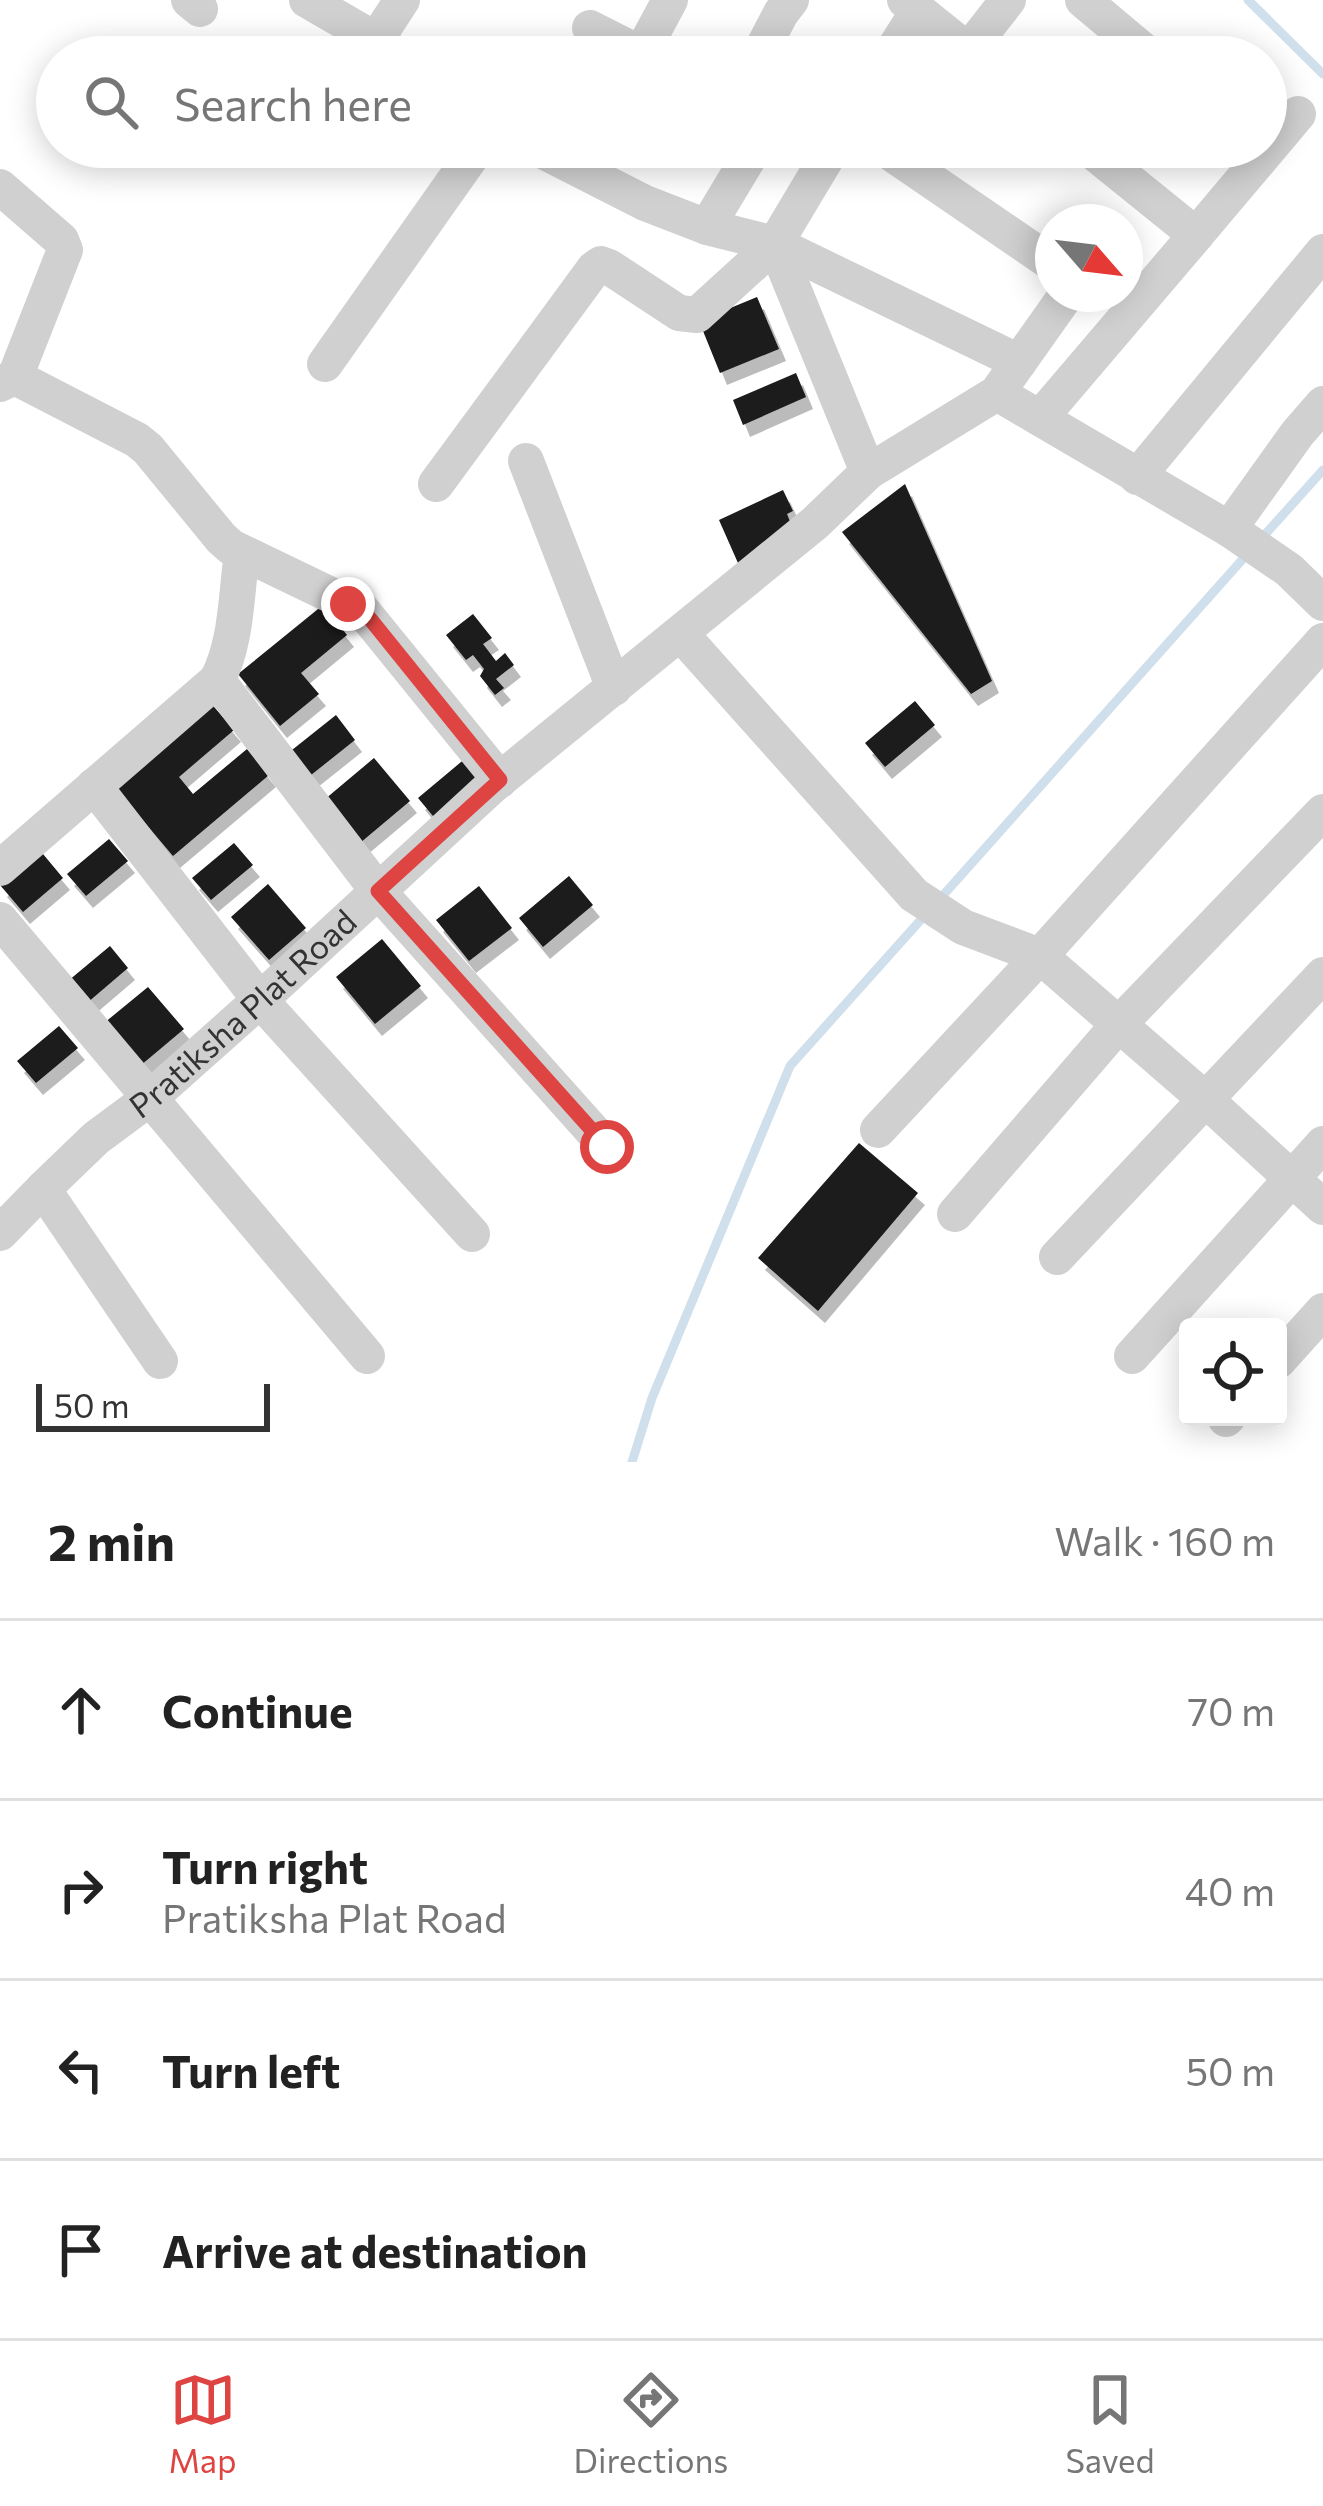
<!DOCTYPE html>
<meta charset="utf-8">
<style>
body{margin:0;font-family:Commissioner,sans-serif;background:#f2f2f2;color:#222}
.controls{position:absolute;right:36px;bottom:36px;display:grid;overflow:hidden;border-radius:12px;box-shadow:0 6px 30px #0003}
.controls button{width:108px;height:108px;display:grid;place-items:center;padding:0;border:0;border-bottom:3px solid #e0e0e0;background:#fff;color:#222;font:60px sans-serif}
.compass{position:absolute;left:1035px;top:204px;width:108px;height:108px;border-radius:50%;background:#fff;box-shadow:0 6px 30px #0003;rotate:118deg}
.scale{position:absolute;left:36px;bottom:30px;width:234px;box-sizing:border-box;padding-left:12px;border:6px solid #333;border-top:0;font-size:33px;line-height:42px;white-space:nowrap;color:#333;-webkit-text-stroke:9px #fff;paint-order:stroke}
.stop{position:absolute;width:36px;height:36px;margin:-27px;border:9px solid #de4441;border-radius:50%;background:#fff}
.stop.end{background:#de4441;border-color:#fff;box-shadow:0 3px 12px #0008}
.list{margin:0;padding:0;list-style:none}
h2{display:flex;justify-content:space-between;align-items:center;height:156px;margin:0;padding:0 48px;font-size:51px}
h2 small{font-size:39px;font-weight:400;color:#767676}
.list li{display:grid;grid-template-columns:78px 1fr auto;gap:36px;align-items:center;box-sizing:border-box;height:180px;padding:0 48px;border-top:3px solid #e0e0e0}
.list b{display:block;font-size:45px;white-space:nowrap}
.list p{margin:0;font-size:39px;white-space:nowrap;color:#767676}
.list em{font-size:39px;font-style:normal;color:#767676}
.icon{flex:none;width:66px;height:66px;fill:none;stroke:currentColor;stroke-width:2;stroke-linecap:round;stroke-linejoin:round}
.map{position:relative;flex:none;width:1323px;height:1462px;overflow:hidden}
.search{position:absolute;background:#fff;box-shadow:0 6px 30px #0003;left:36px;right:36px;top:36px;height:132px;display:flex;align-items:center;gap:30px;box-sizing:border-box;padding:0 42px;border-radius:66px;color:#767676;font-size:45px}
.sheet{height:876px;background:#fff}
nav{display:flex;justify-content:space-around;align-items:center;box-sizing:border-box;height:168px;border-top:3px solid #e0e0e0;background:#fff;font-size:33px;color:#767676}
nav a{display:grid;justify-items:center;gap:6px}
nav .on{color:#de4441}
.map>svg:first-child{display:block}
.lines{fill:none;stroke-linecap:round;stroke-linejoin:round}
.stream{stroke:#d0dfec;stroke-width:9}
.building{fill:#1a1a1a;filter:url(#shadow)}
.minor{stroke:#d0d0d0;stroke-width:36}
.route{stroke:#de4441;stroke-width:15}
.labels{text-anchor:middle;stroke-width:12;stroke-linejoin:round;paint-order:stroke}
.street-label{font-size:33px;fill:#333;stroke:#fff}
</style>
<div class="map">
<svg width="1323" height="1462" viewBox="0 0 1323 1462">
<defs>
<filter id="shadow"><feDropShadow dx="7" dy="12" stdDeviation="0" flood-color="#0004"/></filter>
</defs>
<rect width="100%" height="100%" fill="#fff"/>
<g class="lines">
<path class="stream" d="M1248,0l75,74
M1261,539l62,-69
M938,901l312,-350
M632,1462l20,-64 138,-332 136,-152"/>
</g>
<path class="building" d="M757,297l22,52 -59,24 -21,-52z
M796,373l10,24 -63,28 -10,-25z
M905,484l87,197 -21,13 -129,-162z
M783,490l10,21 -6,3 6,15 -55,34 -19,-43z
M323,605l24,30 -46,38 18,21 -39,32 -42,-52z
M473,614l19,24 -9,6 13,17 9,-8 9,12 -18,14 8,9 -9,7 -15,-19 4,-7 -11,-14 -7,5 -20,-25z
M209,701l25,29 -55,47 14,17 54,-45 22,26 -96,81 -61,-72z
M915,701l20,24 -50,42 -20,-24z
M336,715l19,25 -49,39 -19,-25z
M467,757l25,30 -49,41 -25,-30z
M374,758l36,43 -50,42 -36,-43z
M109,839l19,22 -42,35 -19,-22z
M234,843l19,22 -42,35 -19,-22z
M38,848l25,30 -40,34 -23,-27z
M569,876l24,29 -50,42 -24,-29z
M268,884l38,44 -37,32 -38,-43z
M479,886l33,42 -43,33 -33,-41z
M382,939l39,47 -46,38 -39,-47z
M110,946l18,22 -41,35 -19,-22z
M148,987l36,42 -50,42 -36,-43z
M59,1026l19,22 -42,35 -19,-22z
M859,1143l59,50 -100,118 -60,-53z"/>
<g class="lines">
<g class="minor">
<path d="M189,0l11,9"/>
<path d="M307,0l69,40 23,17"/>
<path d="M905,0l71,57"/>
<path d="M1083,0l68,57"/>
<path d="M590,28l57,29"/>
<path d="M376,40l26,-40"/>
<path d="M968,51l40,-51"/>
<path d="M641,54l29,-54"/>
<path d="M758,57l23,-44 10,-13"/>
<path d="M889,57l29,-46"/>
<path d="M535,147l110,56 62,24 68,17 93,228"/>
<path d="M882,147l171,117"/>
<path d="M0,187l61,53 4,10 -50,127"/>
<path d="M707,227l48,-80"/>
<path d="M1196,235l102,-121"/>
<path d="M775,244l244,118"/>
<path d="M325,364l153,-217"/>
<path d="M0,384l15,-7 122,63 11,9 73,89 10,9 131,63 138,170"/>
<path d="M997,393l232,136 60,41 34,33"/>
<path d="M1040,418l156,-183 -109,-88"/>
<path d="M526,461l88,227"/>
<path d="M1137,477l186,-225"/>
<path d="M436,484l158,-215 7,-5 8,3 70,46 18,2 78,-71 58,-97"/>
<path d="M1229,529l68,-95 26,-30"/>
<path d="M681,634l233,261 49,32 77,29 166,144 117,107"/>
<path d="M217,680l161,211 229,256"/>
<path d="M94,786l166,214 212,234"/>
<path d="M0,868l217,-188c20,-37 19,-86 25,-127"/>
<path d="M0,920l367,436"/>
<path d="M878,1130l162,-174 283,-315"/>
<path d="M955,1214l164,-190 204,-212"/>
<path d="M0,1233l43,-44"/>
<path d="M1057,1257l266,-282"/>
<path d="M1132,1356l191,-212"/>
<path id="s1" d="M160,1361l-117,-172 53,-51 54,-40 110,-98 232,-214 323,-263 53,-51 129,-79 70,-99"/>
<path d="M1278,1361l45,-50"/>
<path d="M1226,1419l2,-2"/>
</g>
</g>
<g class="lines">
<path class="route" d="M348,604l14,6 9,10 129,160 -122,111 229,256"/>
</g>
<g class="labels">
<g class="street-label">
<text dy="12" stroke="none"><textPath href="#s1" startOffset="474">Pratiksha Plat Road</textPath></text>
</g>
</g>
</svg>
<div class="controls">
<button><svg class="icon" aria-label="locate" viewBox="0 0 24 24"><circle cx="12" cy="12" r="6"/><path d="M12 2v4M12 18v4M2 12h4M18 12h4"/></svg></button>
</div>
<svg class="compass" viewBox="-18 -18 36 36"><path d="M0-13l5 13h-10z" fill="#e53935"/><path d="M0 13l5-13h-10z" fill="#767676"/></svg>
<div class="scale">50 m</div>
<div class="stop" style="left:607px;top:1147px"></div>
<div class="stop end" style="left:348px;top:604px"></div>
<div class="search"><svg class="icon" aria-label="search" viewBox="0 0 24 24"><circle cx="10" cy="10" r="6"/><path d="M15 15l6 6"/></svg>Search here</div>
</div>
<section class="sheet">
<h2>2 min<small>Walk · 160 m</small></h2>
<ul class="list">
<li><svg class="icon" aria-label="ahead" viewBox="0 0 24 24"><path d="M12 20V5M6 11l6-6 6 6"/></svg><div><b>Continue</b></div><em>70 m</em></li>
<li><svg class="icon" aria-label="right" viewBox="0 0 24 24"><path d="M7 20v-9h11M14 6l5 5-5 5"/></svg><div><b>Turn right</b><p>Pratiksha Plat Road</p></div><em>40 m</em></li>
<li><svg class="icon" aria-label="left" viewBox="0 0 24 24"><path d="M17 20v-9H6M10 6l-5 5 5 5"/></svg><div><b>Turn left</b></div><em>50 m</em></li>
<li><svg class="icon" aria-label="arrive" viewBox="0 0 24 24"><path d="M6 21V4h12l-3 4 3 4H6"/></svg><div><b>Arrive at destination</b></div></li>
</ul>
</section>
<nav>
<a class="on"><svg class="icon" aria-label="map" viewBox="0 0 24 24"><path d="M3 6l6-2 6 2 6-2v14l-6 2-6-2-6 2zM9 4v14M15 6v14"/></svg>Map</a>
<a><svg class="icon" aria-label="directions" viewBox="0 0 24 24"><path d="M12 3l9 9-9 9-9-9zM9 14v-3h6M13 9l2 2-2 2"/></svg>Directions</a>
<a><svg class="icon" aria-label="saved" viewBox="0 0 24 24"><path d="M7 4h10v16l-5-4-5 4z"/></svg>Saved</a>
</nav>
